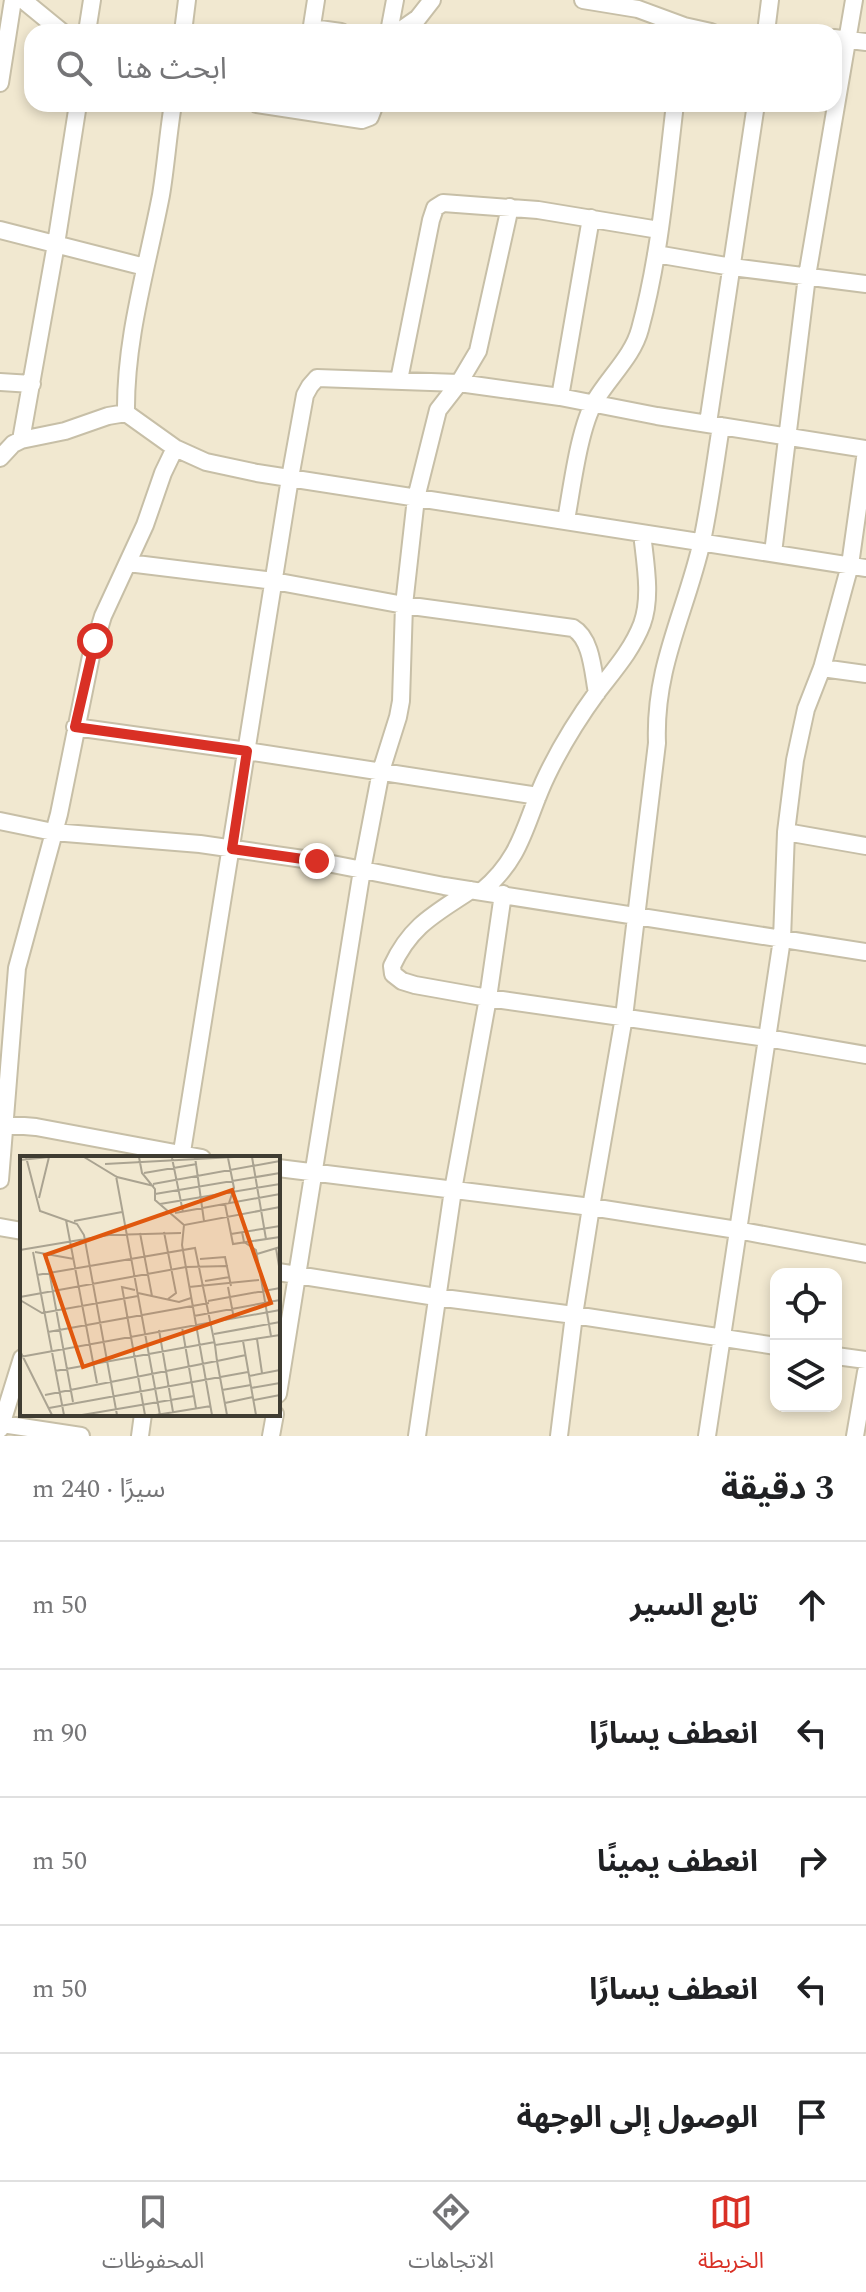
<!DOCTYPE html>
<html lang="ar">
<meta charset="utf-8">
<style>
body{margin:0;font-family:Spectral,"Noto Sans Arabic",serif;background:#f2f2f2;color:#202124;direction:rtl}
.controls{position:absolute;right:24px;bottom:24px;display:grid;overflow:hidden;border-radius:16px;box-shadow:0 4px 12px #0003}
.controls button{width:72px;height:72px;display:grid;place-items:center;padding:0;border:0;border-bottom:2px solid #e0e0e0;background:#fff;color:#202124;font:40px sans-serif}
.stop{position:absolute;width:24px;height:24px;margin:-18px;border:6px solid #d93025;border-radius:50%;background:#fff}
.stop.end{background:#d93025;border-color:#fff;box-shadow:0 2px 8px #0008}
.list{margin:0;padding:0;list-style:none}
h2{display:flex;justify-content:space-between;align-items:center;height:104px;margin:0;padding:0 32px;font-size:34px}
h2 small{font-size:26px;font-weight:400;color:#757577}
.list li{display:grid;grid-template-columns:52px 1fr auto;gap:24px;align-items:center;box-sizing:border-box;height:128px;padding:0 32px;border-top:2px solid #e0e0e0}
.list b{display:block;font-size:30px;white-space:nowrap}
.list em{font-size:26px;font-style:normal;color:#757577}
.icon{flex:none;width:44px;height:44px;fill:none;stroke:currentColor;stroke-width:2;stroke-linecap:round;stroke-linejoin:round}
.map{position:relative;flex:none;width:866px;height:1436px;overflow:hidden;direction:ltr}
.search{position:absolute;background:#fff;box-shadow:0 4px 12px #0003;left:24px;right:24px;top:24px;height:88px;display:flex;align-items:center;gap:20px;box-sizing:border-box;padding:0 28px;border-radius:24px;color:#757577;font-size:30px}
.sheet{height:744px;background:#fff}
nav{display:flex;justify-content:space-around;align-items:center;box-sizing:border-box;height:112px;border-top:2px solid #e0e0e0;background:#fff;font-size:22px;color:#757577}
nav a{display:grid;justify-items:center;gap:4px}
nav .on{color:#d93025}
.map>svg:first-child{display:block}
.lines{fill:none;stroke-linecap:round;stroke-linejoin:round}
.minor-casing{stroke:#c7bfa7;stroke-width:20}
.minor{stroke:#fff;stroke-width:16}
.route{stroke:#d93025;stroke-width:10}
.inset-road{fill:none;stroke:#aaa391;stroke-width:2}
.view{fill:#e0580e;fill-opacity:0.15;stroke:#e0580e;stroke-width:4}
.inset-edge{fill:none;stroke:#3f3c32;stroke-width:4}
</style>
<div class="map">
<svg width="866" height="1436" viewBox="0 0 866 1436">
<rect width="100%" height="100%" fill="#f1e8d0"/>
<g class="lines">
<defs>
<path id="minor" d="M23,0l39,32
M583,0l55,9 46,17 27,6
M312,28l29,4
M87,32l5,-32
M183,32l4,-32
M311,32l5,-32
M389,32l6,-32
M398,32l20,-14 14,-18
M766,32l4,-32
M834,38l32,4
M0,83l13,-83
M173,104c-5,30 -7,61 -12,91 -14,73 -36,143 -35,218l49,35 31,14 51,11 609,95
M257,104l105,16 8,-3 5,-13
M0,230l145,37
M656,254l76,13 134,17
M399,380l32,-160 4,-12 8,-5 95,7 121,20
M0,382l32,2
M560,397l31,-179
M708,423l48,-319
M21,440l35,-196 22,-140
M0,458l13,-14 8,-4 44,-9 43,-15 18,-3
M566,520c6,-32 13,-92 29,-119 14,-24 38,-45 45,-72 20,-73 26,-150 35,-225
M773,553l34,-277 47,-276
M128,563l146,18 130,24 169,23c19,11 20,45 24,65
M822,668l44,6
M75,727l172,24 291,45
M0,821l53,11 147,12 117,17 127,25 422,66
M786,832l80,14
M471,890c-36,24 -60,35 -79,76l1,8 9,7 13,4 73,13 279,40 99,17
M482,891c42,-35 43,-71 65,-116 14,-29 32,-58 51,-84 16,-21 34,-41 44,-67 10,-27 3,-62 0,-91
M0,1124l36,3 166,31
M181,1158l109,-680 15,-83 5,-9 7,-8 142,5 101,14 97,19 209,33
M278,1168l313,39 146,23 129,24
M0,1180l17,-212 42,-154 32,-158 12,-40 42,-91 18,-52 12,-25
M0,1227l22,4
M278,1272l158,25 138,18 202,31
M836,1356l30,4
M278,1394l84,-524 19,-99 17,-54 3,-16 3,-96 12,-107 22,-88 21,-27 19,-32 32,-144
M2,1424l79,12
M0,1429l22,-71
M140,1436l3,-22
M271,1436l4,-22
M417,1436l36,-246 35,-192 15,-104
M559,1436l15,-121 17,-108 33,-190 33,-274c-3,-77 29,-131 45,-202 8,-38 13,-77 19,-115
M707,1436l75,-497 4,-107 9,-72 11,-51 16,-41 28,-103 16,-114
M855,1436l11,-64"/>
</defs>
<use href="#minor" class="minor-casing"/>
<use href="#minor" class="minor"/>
</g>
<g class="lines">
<path class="route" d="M95,641l-20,86 172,24 -15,98 85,12"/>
</g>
<g transform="translate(20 1156)">
<rect width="260" height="260" fill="#f1e8d0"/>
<path class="inset-road" d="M6,1l14,54 37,13 7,11 33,180M64,1l33,20 37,9M119,1l3,16 13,16v11l29,25M175,1l9,64M232,1l14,82M152,2l11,54M208,2l6,30 -5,15M0,4l29,-3M85,8l129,-7M124,17l53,-9M96,20l44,239M133,28l127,-23M135,38l125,-21M19,42l10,-41M140,48l120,-20M205,48l8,40 47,-7M155,57l105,-19M46,64l31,163M54,65l48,-9M144,76l12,61 -8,6M222,76l2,10 12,8 15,86M120,77l12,63M211,78l49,-8M256,92l4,24M0,94l89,-15 72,-2M13,96l31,163M15,96l39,7M26,98l27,148M237,98l23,-7M180,103l25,-2 6,29M17,119l158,-27 20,97M185,125l25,-4M169,131l70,-7M208,131l6,32M115,134l-13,-3 23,128M118,137l41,9 12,-4M0,141l166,-30 42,-1M0,144l22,13 96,-17M188,145l72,-13M174,160l86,-16M162,171l14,81M139,174l14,82M28,176l161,-29M194,178l66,-12M237,183l5,34M223,185l13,74M0,195l32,64M226,199l-29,6 -2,-16 65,-10M0,201l260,-47M35,215l160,-29M229,220l31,-6M231,232l29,-5M202,234l29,-5M25,239l172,-34 10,54M234,244l26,-5M205,247l28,-6M29,252l199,-36M62,259l112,-19M136,259l55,-9M192,259l-30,-170 2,-20 96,-18"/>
<path class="view" d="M212,34l39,113 -188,64 -38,-112z"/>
<rect width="260" height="260" class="inset-edge"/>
</g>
</svg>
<div class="controls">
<button><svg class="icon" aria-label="locate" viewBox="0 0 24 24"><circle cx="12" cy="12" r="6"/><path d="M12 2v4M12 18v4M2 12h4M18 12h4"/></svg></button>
<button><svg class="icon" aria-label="layers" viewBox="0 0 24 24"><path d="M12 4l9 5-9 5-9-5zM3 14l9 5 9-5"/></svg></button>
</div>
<div class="stop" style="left:95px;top:641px"></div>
<div class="stop end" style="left:317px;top:861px"></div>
<div class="search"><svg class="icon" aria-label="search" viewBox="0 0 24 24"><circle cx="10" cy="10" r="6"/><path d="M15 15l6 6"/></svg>ابحث هنا</div>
</div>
<section class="sheet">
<h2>3 دقيقة<small>سيرًا · 240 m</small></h2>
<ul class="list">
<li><svg class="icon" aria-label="ahead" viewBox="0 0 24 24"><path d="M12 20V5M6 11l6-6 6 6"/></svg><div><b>تابع السير</b></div><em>50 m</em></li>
<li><svg class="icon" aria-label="left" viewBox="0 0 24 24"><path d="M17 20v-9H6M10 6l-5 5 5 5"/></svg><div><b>انعطف يسارًا</b></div><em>90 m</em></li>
<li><svg class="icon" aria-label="right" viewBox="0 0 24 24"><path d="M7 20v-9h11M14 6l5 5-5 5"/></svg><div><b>انعطف يمينًا</b></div><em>50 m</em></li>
<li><svg class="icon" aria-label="left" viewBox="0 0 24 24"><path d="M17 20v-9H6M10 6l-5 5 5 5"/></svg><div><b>انعطف يسارًا</b></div><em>50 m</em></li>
<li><svg class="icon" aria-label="arrive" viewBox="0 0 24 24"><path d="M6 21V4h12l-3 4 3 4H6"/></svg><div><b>الوصول إلى الوجهة</b></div></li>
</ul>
</section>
<nav>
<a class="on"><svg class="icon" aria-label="map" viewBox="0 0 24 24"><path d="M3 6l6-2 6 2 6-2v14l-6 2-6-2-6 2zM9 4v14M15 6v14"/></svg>الخريطة</a>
<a><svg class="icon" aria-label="directions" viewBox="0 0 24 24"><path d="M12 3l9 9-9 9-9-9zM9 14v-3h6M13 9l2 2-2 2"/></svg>الاتجاهات</a>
<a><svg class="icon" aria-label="saved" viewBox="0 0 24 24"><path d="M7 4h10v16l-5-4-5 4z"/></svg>المحفوظات</a>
</nav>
